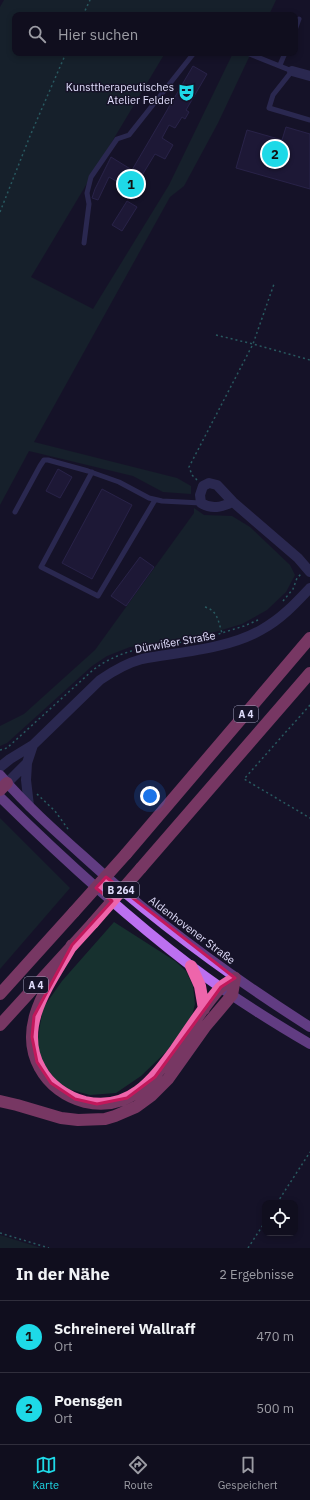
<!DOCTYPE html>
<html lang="de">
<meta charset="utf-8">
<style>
body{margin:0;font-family:"IBM Plex Sans",sans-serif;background:#191727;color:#f1f3f6}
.controls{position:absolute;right:12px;bottom:12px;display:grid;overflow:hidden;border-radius:8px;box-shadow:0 2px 6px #0003}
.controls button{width:36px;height:36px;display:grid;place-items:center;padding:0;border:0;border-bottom:1px solid #302e3c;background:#100e1e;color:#f1f3f6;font:20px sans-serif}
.you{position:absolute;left:150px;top:796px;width:14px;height:14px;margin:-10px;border:3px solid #fff;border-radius:50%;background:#1a73e8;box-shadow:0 0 0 6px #1a73e833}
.badge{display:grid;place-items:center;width:26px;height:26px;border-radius:50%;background:#1ed9e7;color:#111;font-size:13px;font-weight:700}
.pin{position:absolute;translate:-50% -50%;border:2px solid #fff;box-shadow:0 1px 4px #0006}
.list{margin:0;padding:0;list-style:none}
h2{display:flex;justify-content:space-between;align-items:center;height:52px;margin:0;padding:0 16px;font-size:17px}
h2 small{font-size:13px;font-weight:400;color:#9c9ca4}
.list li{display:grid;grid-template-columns:26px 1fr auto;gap:12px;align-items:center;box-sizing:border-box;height:72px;padding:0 16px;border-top:1px solid #302e3c}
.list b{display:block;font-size:15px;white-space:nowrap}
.list p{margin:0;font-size:13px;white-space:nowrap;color:#9c9ca4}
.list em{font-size:13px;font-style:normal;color:#9c9ca4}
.icon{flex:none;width:22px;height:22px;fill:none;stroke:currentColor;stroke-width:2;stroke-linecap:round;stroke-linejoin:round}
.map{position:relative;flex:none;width:310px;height:1248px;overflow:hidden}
.search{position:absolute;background:#100e1e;box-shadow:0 2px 6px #0003;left:12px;right:12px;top:12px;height:44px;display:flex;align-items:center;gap:10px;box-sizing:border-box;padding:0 14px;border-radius:8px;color:#9c9ca4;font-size:15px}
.sheet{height:196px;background:#100e1e}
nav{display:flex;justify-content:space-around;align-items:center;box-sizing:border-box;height:56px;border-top:1px solid #302e3c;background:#100e1e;font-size:11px;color:#9c9ca4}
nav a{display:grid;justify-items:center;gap:2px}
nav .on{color:#1ed9e7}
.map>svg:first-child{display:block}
.green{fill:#17312f}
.building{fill:#272147;stroke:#3f3670}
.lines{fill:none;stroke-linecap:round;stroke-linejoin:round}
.path{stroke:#3eafa4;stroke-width:1.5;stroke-dasharray:2 3;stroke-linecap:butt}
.service{stroke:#444381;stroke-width:5}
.minor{stroke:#444381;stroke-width:10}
.primary{stroke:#bc70f0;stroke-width:10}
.motorway{stroke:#ee65ab;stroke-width:12}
.motorway-bridge{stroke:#ee65ab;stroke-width:12}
.marked{fill:none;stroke:#c2185b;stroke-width:3;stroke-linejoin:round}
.labels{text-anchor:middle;stroke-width:3;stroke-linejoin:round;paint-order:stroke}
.shield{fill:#161328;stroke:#a3a0bc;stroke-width:1}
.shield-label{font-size:10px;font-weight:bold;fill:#e0ddfb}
.poi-label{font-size:11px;fill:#e0ddfb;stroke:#161328;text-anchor:end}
.street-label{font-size:11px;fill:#e0ddfb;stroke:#161328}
</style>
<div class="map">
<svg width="310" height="1248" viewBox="0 0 310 1248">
<rect width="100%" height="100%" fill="#161328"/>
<path class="green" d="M4,0h272l-7,15h-254v38h150l-134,224 62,32 76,-124 64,-132h18l-33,70 -34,63 -14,11 -136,245 143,36 14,8v8l-28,-2 -30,-16 -104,-25 -29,54v-498z
M194,508l10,7 28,1 18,11 40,38 5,10 -9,17 -19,18 -25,14 -27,8 -48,10 -37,5 -23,9 -15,10 -85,77 -7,3v-20l24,-12 71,-64 99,-137z
M0,818l70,70 -70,81z
M114,922l61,39 11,10 7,15 2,18 -3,12 -25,35 -26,25 -25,17 -26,2 -22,-6 -10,-6 -16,-21 -5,-19 6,-35 19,-27z
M0,1235l41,13h-41z"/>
<path class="building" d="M193,66l14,8 -21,36 3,2 -4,7 -3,-2 -7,11 -6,-3 -7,13 11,7 -8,14 -10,-5 -14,23 4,3 -11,19 -10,-5 2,-4 -5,-3 2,-2 -14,-8 -11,23 -6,-2 3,-9 16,-32 21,13z
M286,127l24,7v55l-74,-21 11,-38 35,10z
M127,201l10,6 -15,24 -10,-6z
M58,469l14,8 -12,21 -14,-7z
M102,489l30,16 -40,74 -30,-16z
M140,557l14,10 -28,39 -15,-10z"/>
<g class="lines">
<path class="path" d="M83,15l7,-15
M0,212l30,-76 36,-83
M216,335l37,9 57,16
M197,480l-5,-5 -3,-8 64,-123 21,-60
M283,601l10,-12 4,-11 4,-4
M205,607c13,4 13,14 17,26
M209,637l35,-11 14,-6
M310,705l-66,74 66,39
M0,750l7,-2 86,-78c28,-21 55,-23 89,-28
M37,794l18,17 13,18
M277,1203l33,-51
M0,1233l49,15
M248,1248l17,-26"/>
<path class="service" d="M295,30l4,-11
M247,53l45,18 -19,24 -4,13 41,12
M280,65l5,-12
M84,243l5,-39 -2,-11 4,-16 26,-38 12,-4 65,-82
M92,472l-51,95 57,29 57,-96
M15,512l25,-46 4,-6h4l40,11 31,11 30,16 13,3 39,2"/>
<path class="minor" d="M292,71l18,5
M233,502c-12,5 -21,8 -32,1l-1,-8 3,-9 6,-3 8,2 16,17 65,56 12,14
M27,763l-1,17 3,26
M0,767l10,-8 23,-14 67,-65c13,-9 27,-17 42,-21 38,-7 86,-10 119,-29 20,-11 34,-26 49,-42
M7,783l20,-20 6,-18"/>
<path class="primary" d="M0,775c25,29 54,55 82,80 72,66 146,120 228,172
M0,797c61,60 123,117 191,169 38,29 78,54 119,78"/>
<path class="motorway" d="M0,790l7,-7
M126,854l184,-216
M141,868l169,-195
M72,945c-21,37 -56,80 -32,123 9,17 26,29 45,34 44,10 67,-21 90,-52 15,-21 28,-43 45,-62 4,-4 10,-7 15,-10
M191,966l9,20 4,23
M0,994l74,-82
M0,1025l93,-102
M0,1101l17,4 44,13 17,2 27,-1 10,-3 21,-9 15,-11 17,-17 37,-52 27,-32 3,-17"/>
<path class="motorway-bridge" d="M74,912l52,-58
M93,923l48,-55"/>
</g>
<path d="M0 0H310V1248H0ZM106,877l129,101 -14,9 -66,90 -28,21 -30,6 -22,-5 -24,-16 -14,-21 -5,-25 2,-21 38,-71 40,-44 -16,-13z" fill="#161328" fill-opacity=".55" fill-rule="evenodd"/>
<path class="marked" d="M106,877l129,101 -14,9 -66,90 -28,21 -30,6 -22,-5 -24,-16 -14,-21 -5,-25 2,-21 38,-71 40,-44 -16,-13z"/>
<defs>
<symbol id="theatre-bare" viewBox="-9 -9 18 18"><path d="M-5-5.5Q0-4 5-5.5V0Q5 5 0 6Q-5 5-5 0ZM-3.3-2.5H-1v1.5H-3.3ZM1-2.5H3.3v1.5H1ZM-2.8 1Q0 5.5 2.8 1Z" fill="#1ed9e7" stroke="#161328" stroke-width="2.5" paint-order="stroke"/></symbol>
</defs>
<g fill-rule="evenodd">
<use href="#theatre-bare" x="174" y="80" width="25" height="25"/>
</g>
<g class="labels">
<g class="shield">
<rect x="234" y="706" width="24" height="16" rx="3"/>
<rect x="103" y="882" width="36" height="16" rx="3"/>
<rect x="24" y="977" width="24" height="16" rx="3"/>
</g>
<g class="shield-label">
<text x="246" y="718">A 4</text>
<text x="121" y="894">B 264</text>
<text x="36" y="989">A 4</text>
</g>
<g class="poi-label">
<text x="174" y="91">Kunsttherapeutisches<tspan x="174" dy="13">Atelier Felder</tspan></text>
</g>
<g class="street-label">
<text transform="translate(175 642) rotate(-10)" y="4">Dürwißer Straße</text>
<text transform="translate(192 930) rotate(37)" y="4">Aldenhovener Straße</text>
</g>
</g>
</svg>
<div class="controls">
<button><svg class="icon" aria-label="locate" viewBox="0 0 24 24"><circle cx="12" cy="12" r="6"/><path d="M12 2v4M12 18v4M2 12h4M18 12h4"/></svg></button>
</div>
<div class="you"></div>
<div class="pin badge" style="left:131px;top:184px">1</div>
<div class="pin badge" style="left:275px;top:154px">2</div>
<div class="search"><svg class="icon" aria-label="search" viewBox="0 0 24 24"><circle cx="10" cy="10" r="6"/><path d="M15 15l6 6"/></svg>Hier suchen</div>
</div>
<section class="sheet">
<h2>In der Nähe<small>2 Ergebnisse</small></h2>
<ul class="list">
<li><span class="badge">1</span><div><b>Schreinerei Wallraff</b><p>Ort</p></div><em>470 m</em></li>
<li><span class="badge">2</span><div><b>Poensgen</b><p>Ort</p></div><em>500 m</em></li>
</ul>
</section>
<nav>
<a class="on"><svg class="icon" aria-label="map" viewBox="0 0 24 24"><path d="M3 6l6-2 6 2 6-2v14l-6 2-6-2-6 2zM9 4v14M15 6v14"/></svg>Karte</a>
<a><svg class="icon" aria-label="directions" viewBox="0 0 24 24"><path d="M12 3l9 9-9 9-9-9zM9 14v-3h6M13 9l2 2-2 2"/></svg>Route</a>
<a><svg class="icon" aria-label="saved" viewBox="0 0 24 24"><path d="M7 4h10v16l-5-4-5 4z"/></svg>Gespeichert</a>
</nav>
